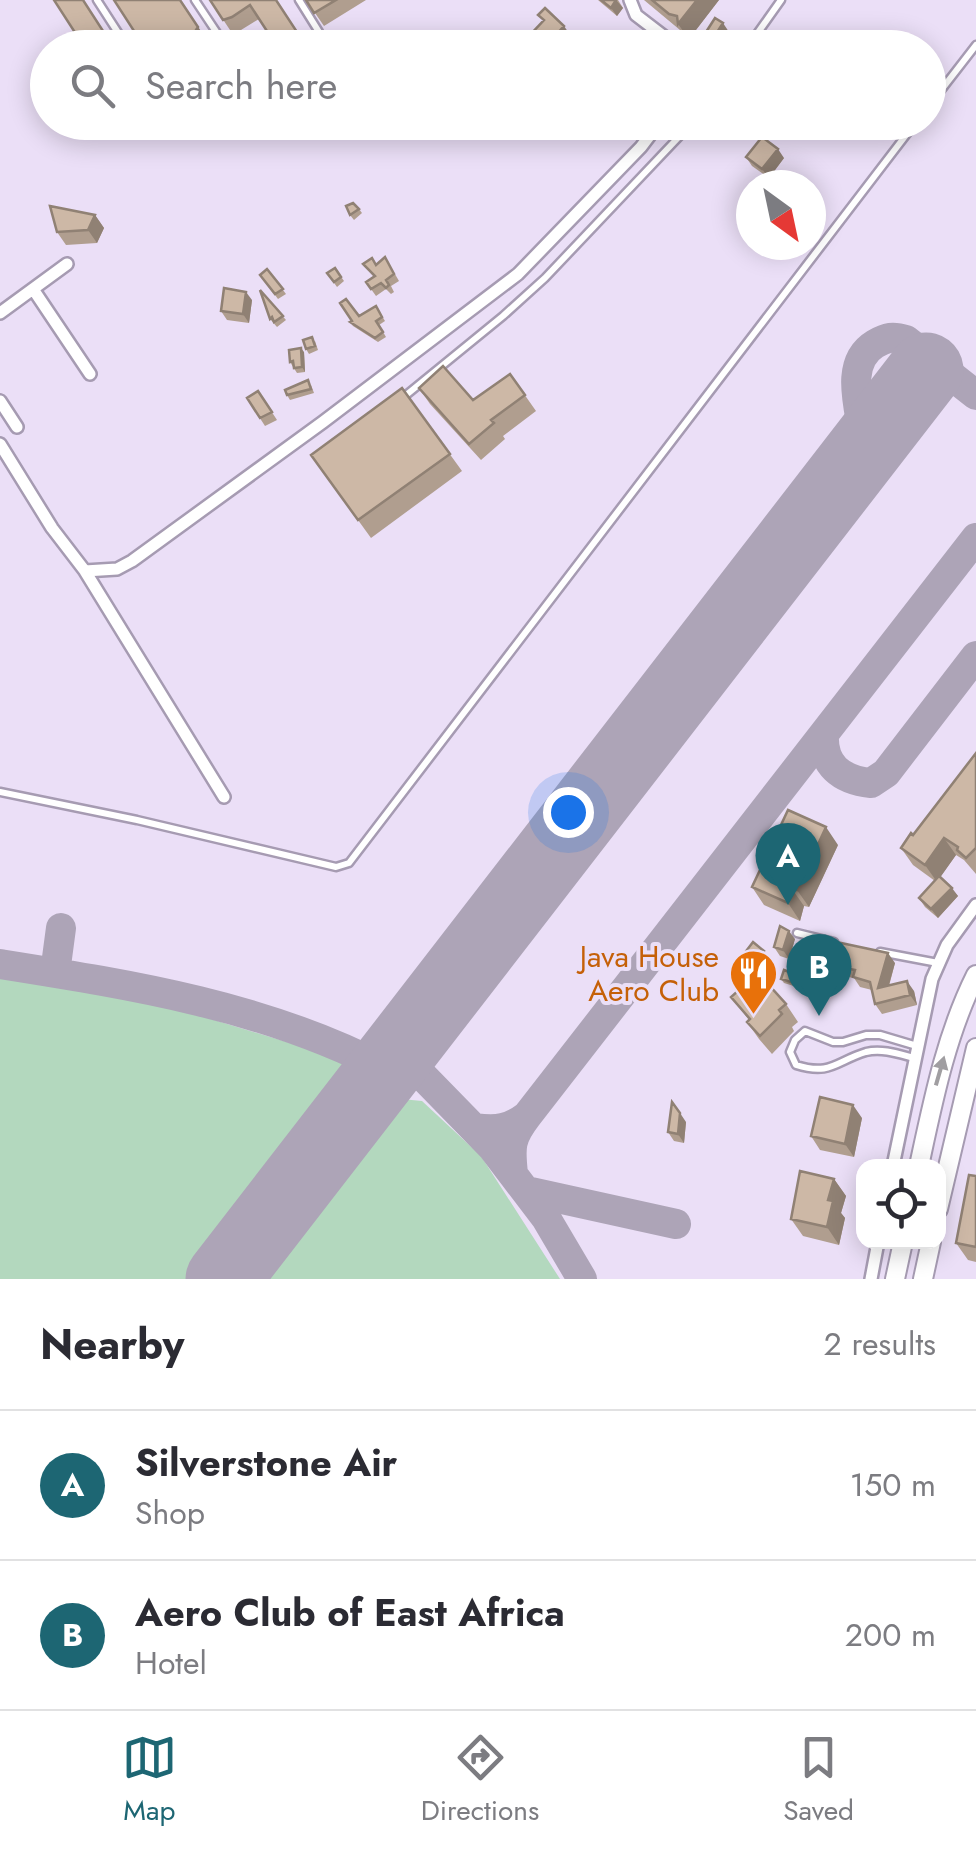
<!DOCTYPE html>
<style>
body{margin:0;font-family:Jost,sans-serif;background:#f7f7f7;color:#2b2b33}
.controls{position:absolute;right:30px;bottom:30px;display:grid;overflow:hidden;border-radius:20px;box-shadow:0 5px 25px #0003}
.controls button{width:90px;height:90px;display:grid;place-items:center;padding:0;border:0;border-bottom:2px solid #e1e1e2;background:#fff;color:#2b2b33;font:50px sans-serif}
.compass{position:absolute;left:736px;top:170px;width:90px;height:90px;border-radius:50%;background:#fff;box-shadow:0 5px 25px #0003;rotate:147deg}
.you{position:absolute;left:568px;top:812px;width:35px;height:35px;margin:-25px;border:8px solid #fff;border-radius:50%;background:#1a73e8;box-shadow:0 0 0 15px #1a73e833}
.badge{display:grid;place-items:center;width:65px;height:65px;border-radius:50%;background:#1d6673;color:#fff;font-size:32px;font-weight:700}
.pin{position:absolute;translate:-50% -82px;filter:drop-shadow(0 2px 5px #0008)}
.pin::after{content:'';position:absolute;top:52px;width:35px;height:30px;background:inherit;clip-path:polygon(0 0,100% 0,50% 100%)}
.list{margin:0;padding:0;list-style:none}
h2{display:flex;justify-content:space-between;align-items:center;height:130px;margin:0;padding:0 40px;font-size:42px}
h2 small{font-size:32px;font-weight:400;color:#7c7c81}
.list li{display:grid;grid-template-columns:65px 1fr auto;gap:30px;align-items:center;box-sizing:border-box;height:150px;padding:0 40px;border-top:2px solid #e1e1e2}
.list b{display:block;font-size:38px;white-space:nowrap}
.list p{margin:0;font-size:32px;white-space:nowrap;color:#7c7c81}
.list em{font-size:32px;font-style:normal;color:#7c7c81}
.icon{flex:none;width:55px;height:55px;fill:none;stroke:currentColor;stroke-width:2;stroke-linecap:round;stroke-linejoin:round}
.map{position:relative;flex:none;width:976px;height:1279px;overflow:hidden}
.search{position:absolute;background:#fff;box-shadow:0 5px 25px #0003;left:30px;right:30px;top:30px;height:110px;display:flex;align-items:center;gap:25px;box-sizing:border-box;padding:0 35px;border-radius:55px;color:#7c7c81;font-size:38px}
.sheet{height:430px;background:#fff}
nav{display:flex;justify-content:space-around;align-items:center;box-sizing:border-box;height:140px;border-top:2px solid #e1e1e2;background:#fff;font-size:28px;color:#7c7c81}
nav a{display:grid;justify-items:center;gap:5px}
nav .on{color:#1d6673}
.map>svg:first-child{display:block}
.green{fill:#b3d8be}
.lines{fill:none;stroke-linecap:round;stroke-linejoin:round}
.taxiway{stroke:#ada4b7;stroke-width:30}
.runway{stroke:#ada4b7;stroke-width:75}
.lane-casing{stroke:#a69bb2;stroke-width:11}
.street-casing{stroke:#a69bb2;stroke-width:16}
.secondary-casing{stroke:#a69bb2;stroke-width:22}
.lane{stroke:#fff;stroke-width:6}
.street{stroke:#fff;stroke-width:11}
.secondary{stroke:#fff;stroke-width:18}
.wall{fill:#b09e8f}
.shaded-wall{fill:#908174}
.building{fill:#cdb8a6;stroke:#908174;stroke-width:2.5}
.oneway{fill:#a09ea1}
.labels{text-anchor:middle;stroke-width:8;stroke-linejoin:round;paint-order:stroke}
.food-label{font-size:30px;fill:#c56008;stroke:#ebdff7;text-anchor:end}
</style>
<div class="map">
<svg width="976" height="1279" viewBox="0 0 976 1279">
<rect width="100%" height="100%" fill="#ebdff7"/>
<path class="green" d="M0,978l122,14 178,54 61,21 -168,212h-193z
M391,1098l31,3 59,55 79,123h-311z"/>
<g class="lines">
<path class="taxiway" d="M862,427c-5,-28 -15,-66 13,-83 12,-7 18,-8 31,-4l70,55
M824,734c-2,31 17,46 47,49l15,-10 90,-117
M0,964c132,21 266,42 386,105
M55,973l6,-45
M435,1005l-24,37 -1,21 82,84 54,71 36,61
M527,1116l449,-578
M475,1128c22,3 35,1 52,-12 -17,22 -17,31 -14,58
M526,1191l150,33"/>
<path class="runway" d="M223,1279l703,-909"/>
<defs>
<path id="lane" d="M97,0l31,48
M195,0l22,33 -2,10 -7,5
M299,0l20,32
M747,48l34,-48
M928,107l48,-62
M400,400l103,-84 42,-38 148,-156
M0,792l137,28 199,47 13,-4 567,-741
M797,933l37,9
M880,952l58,11
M914,1058c-15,-4 -32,-10 -48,-6 -30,9 -35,24 -70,13l-6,-13 5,-12 10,-9 28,11h10l23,-7h14l37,11"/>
<path id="street" d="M630,0l6,15 43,33
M33,289l57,85
M0,313l67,-49
M0,401l17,26
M0,444l52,84 33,43 32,-2 15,-8 191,-139 195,-148 123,-127 19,-25
M85,571l139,226
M893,1166l39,-187 15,-34 29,-40
M871,1279l7,-37"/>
<path id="secondary" d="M919,1166c14,-65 27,-131 57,-191
M938,1209l38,-161
M895,1279l8,-37
M923,1279l8,-37"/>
</defs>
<use href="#lane" class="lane-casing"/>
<use href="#street" class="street-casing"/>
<use href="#secondary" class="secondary-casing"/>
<use href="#lane" class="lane"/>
<use href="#street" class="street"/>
<use href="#secondary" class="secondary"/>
</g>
<path class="wall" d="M114,0l93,40 -5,8h-57z
M210,0h66l32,48h-30l-19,-29 -18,11 -9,3z
M306,0h60l-42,26z
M598,0h20l5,8 -6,8z
M644,0h75l-30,39 -6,-9h-3z
M746,157l38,1 -15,20 -17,-12z
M359,209l3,4 -8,7 -4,-5z
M95,215l9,13 -7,15 -31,2 -9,-13z
M385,257l14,24 -8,5 3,6 -3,2 -5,-5 -10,7 -10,-14 8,-5 -11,-13 13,1z
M335,268l9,13 -7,6 -10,-14z
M267,269l19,25 -8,5 -18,-24z
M260,290l26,30 -9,7 -7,-8z
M252,300l-3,23 -22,-3 -6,-9z
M376,306l9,15 -6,4 7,12 -8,5 -25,-16 -3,-4z
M315,341l3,9 -9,4 -3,-5z
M304,352l1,20 -8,1 -7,-11z
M510,374l26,37 -33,25 2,3 -24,21 -51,-56 -11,-16 54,12z
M311,385l3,8 -24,7 -3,-5z
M402,388l60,83 -91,67 -60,-83z
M258,391l19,29 -12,6 -18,-28z
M976,753v121l-12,-14 -8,-5 -16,22 18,19 -20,22 -13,-11 -6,-9 16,-17 -22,-16 -12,-17 12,-13z
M838,845l-29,62 -5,-1 -4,15 -36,-16 -12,-18z
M795,939l-6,20 -9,-3 -6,-9z
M740,959l31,1 -12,15 27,29 12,18 -6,5 2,4 -22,23 -13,-15 -12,-17 2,-2 -18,-23 26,-23 -11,-6z
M797,962l98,1 -6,23 25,5 3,14 -35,9 -7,-10 -3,-14 -12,-3 -6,-9 -28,-5 -1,4 -21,-5z
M797,975l3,4 -3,8 -13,-4 -3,-4z
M862,1118l-8,39 -34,-7 -9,-14z
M686,1122l-2,21 -10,-2 -6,-9z
M976,1176v86l-8,-2 -12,-17z
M834,1179l12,17 -5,17 4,5 -6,27 -36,-9 -12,-17z"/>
<path class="shaded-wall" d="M180,0l27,40 -5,8h-2l-8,-12z
M616,0l7,8 -6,8 -6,-8z
M697,0h22l-30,39 -11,-15z
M723,23l6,9 -10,16h-12z
M564,26l9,13 -7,9h-22z
M778,149l6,9 -15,20 -7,-9z
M95,215l9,13 -7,15 -9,-13z
M246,292l6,8 -3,23 -6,-9z
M301,348l3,4 1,20 -3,-5z
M826,827l12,18 -29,62 -12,-17z
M944,838l12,17 -19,27 -12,-17z
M952,888l6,8 -20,22 -7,-9z
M792,889l12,17 -4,15 -12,-18z
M789,931l6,8 -6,20 -6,-9z
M764,951l7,9 -12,15 -6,-9z
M888,953l7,10 -10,36 -7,-11z
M819,963l7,10 -1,4 -7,-10z
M797,975l3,4 -3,8 -3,-4z
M907,981l7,10 3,14 -7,-10z
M853,1105l9,13 -8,39 -9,-13z
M680,1113l6,9 -2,21 -6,-9z
M834,1179l12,17 -5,17 4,5 -6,27 -12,-18 1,-27z"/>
<path class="building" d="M54,0h29l31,48h-29z
M114,0h66l18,27 -6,9 -20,12h-27z
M210,0h66l23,35 -8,5 2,3 -6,5h-9l-28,-43 -18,12 -9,3z
M306,0h30l-22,13z
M601,0h15l-5,8z
M652,0h45l-19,24 -1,-8 -8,-2z
M545,8l19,18 -20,22 -14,-13 14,-15 -6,-5z
M715,18l8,5 -16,25h-4l-4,-5z
M762,137l16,12 -16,20 -16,-12z
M353,203l6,6 -9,6 -4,-9z
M50,206l45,9 -7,15 -31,2z
M385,257l9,17 -8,6 3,5 -3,3 -5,-5 -10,6 -5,-7 9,-6 -12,-12 9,-6 4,7z
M335,268l6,9 -7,5 -7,-9z
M267,269l16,20 -8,5 -15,-19z
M224,288l22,4 -3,22 -22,-3z
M260,290l23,26 -9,6 -2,-5 -2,2z
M346,299l13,17 17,-10 6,11 -6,4 7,11 -8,6 -25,-16 2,-1 -12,-18z
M312,337l3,9 -9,3 -3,-9z
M301,348l1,19 -8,1 -1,-7 -3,1 -1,-12z
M443,366l30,34 37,-26 15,21 -34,25 3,3 -25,21 -50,-56z
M308,380l3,9 -24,6 -2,-5z
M402,388l48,66 -92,66 -47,-65z
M258,391l14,21 -12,6 -13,-20z
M976,753v95l-10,10 -9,-8 1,-3 -14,-9 -19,27 -24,-17 10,-15 2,2z
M788,810l38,17 -29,63 -5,-1 -4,14 -36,-16z
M939,876l13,12 -21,21 -12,-11z
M780,926l9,5 -6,19 -9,-3z
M813,937l75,16 -10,35 29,-7 3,14 -35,9 -5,-22 -17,-5 2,-7 -36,-7 -1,4 -21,-5 3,-20 12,1z
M753,942l11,9 -11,15 -13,-7z
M784,970l13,5 -3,8 -13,-4z
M758,973l28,31 -7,6 3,4 -22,22 -13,-14 3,-3 -19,-22z
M820,1097l33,8 -8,39 -34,-8z
M672,1102l8,11 -2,21 -10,-2z
M800,1171l34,8 -6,21 5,1 -6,26 -36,-8z
M969,1175l7,1v71l-20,-4z"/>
<defs><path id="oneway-solid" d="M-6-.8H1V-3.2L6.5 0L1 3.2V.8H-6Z" transform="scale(2.5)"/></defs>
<use class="oneway" href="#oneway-solid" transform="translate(940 1071) rotate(-74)"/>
<defs>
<symbol id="restaurant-pin" viewBox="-11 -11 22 30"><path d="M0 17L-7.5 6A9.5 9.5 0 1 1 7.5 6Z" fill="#e8710a" stroke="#ebdff7"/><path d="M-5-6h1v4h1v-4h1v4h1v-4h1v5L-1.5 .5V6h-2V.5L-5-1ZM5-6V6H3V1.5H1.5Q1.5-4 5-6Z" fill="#fff"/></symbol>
</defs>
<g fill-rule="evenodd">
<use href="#restaurant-pin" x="726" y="946" width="55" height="75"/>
</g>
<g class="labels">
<g class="food-label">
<text x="719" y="967">Java House<tspan x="719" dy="34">Aero Club</tspan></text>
</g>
</g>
</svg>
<div class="controls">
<button><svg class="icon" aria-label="locate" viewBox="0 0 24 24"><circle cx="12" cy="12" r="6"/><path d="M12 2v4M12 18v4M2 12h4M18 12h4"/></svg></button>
</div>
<svg class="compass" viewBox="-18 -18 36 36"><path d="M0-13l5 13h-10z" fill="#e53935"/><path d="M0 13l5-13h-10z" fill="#7c7c81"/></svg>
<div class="you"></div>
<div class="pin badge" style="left:788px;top:905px">A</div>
<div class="pin badge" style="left:819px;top:1016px">B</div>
<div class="search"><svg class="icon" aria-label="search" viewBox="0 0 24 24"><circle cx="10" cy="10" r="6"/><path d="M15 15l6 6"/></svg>Search here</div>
</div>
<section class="sheet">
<h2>Nearby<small>2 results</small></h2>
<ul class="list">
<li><span class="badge">A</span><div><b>Silverstone Air</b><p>Shop</p></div><em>150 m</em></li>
<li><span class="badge">B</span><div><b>Aero Club of East Africa</b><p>Hotel</p></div><em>200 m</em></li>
</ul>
</section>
<nav>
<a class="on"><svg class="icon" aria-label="map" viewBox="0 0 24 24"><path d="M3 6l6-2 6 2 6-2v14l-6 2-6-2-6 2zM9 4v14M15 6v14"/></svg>Map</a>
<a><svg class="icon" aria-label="directions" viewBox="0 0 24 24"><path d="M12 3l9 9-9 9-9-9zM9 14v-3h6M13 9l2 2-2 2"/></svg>Directions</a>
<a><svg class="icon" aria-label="saved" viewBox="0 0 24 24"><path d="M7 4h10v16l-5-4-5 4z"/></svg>Saved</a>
</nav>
